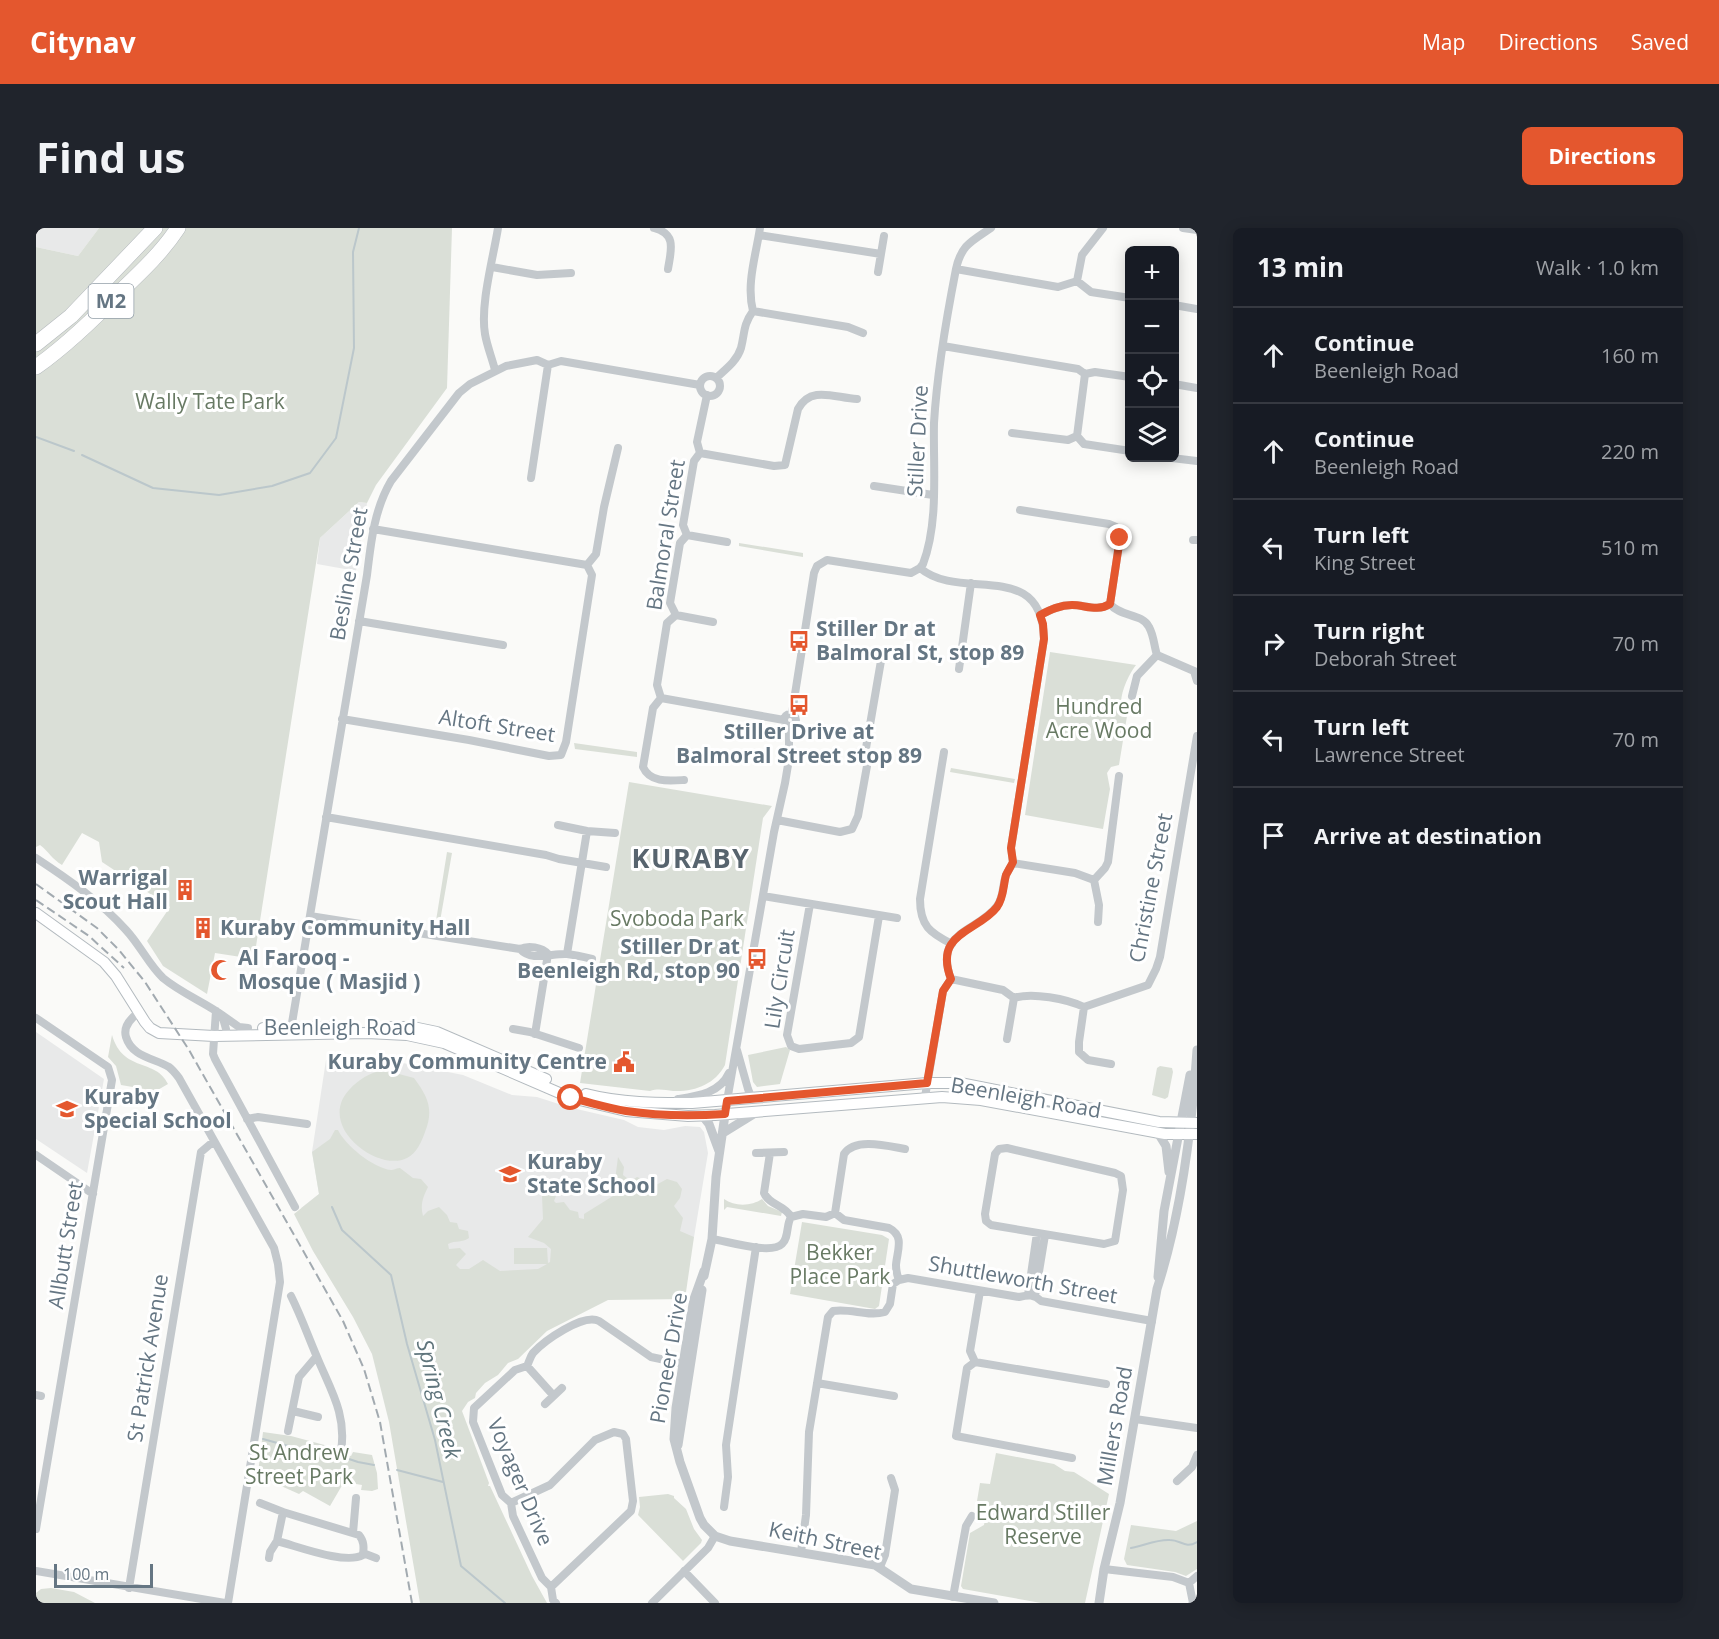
<!DOCTYPE html>
<meta charset="utf-8">
<style>
body{margin:0;font-family:"Open Sans",sans-serif;background:#20242c;color:#f1f3f6}
.controls{position:absolute;right:18px;top:18px;display:grid;overflow:hidden;border-radius:9px;box-shadow:0 3px 15px #0003}
.controls button{width:54px;height:54px;display:grid;place-items:center;padding:0;border:0;border-bottom:2px solid #363941;background:#171b24;color:#f1f3f6;font:30px sans-serif}
.scale{position:absolute;left:18px;bottom:15px;width:99px;box-sizing:border-box;padding-left:6px;border:3px solid #657683;border-top:0;font-size:16px;line-height:21px;white-space:nowrap;color:#657683;-webkit-text-stroke:4px #fff;paint-order:stroke}
.stop{position:absolute;width:18px;height:18px;margin:-14px;border:4px solid #e4572e;border-radius:50%;background:#fff}
.stop.end{background:#e4572e;border-color:#fff;box-shadow:0 2px 6px #0008}
.list{margin:0;padding:0;list-style:none}
h2{display:flex;justify-content:space-between;align-items:center;height:78px;margin:0;padding:0 24px;font-size:26px}
h2 small{font-size:20px;font-weight:400;color:#9ea1a6}
.list li{display:grid;grid-template-columns:39px 1fr auto;gap:18px;align-items:center;box-sizing:border-box;height:96px;padding:0 24px;border-top:2px solid #363941}
.list b{display:block;font-size:22px;white-space:nowrap}
.list p{margin:0;font-size:20px;white-space:nowrap;color:#9ea1a6}
.list em{font-size:20px;font-style:normal;color:#9ea1a6}
.icon{flex:none;width:33px;height:33px;fill:none;stroke:currentColor;stroke-width:2;stroke-linecap:round;stroke-linejoin:round}
.map{position:relative;flex:none;width:1161px;height:1375px;overflow:hidden;border-radius:9px}
header{display:flex;align-items:center;gap:36px;box-sizing:border-box;height:84px;padding:0 30px;background:#e4572e;color:#fff}
header strong{font-size:28px}
nav{display:flex;gap:33px;margin-inline-start:auto;font-size:21px}
.intro{display:flex;align-items:center;justify-content:space-between;box-sizing:border-box;height:144px;padding:0 36px}
h1{margin:0;font-size:42px}
.button{padding:15px 27px;border-radius:9px;background:#e4572e;color:#fff;font-size:21px;font-weight:700}
main{display:flex;gap:36px;padding:0 36px}
aside{flex:1;background:#171b24;border-radius:9px;box-shadow:0 3px 15px #0003}
.map>svg:first-child{display:block}
.built{fill:#e8e9e9}
.green{fill:#dadfd7}
.lines{fill:none;stroke-linecap:round;stroke-linejoin:round}
.stream{stroke:#bbc7cb;stroke-width:2}
.secondary-casing{stroke:#b3babf;stroke-width:12}
.motorway-casing{stroke:#b4b9bd;stroke-width:16}
.minor{stroke:#c3c8cc;stroke-width:8}
.tertiary{stroke:#c3c8cc;stroke-width:9}
.secondary{stroke:#fff;stroke-width:10}
.motorway{stroke:#fff;stroke-width:15}
.rail{stroke:#a2aab0;stroke-width:2;stroke-dasharray:9 4.5;stroke-linecap:butt}
.route{stroke:#e4572e;stroke-width:8}
.labels{text-anchor:middle;stroke-width:6;stroke-linejoin:round;paint-order:stroke}
.shield{fill:#fff;stroke:#939fa8;stroke-width:1.5}
.shield-label{font-size:20px;font-weight:bold;fill:#657683}
.park-label{font-size:21px;fill:#687a64;stroke:#fff}
.street-label{font-size:21px;fill:#657683;stroke:#fff}
.poi-label{font-size:21px;font-weight:bold;fill:#657683;stroke:#fff;text-anchor:start}
.water-label{font-size:22px;font-style:italic;fill:#60757c;stroke:#fff}
.district-label{font-size:27px;font-weight:bold;letter-spacing:1.5px;fill:#57646e;stroke:#fff}
</style>
<header>
<strong>Citynav</strong>
<nav><a>Map</a><a>Directions</a><a>Saved</a></nav>
</header>
<div class="intro"><h1>Find us</h1><a class="button">Directions</a></div>
<main>
<div class="map">
<svg width="1161" height="1375" viewBox="0 0 1161 1375">
<rect width="100%" height="100%" fill="#fafaf8"/>
<path class="built" d="M0,0h63l-21,28 -42,-9z
M323,274l8,1 -11,68 -39,-7 3,-26z
M0,804l68,47 -17,94 -51,-34z
M290,832h62l75,15 49,20 25,2 31,10 56,13 14,7 26,3 21,-4 15,1 4,5 4,21 -14,84 -137,33 -106,5 -150,-67 18,-14 -7,-42z"/>
<path class="green" d="M63,0h353l-5,160 -71,97 -9,18 -8,-1 -39,36 -66,421 -39,-6 -8,41 -44,-28 -16,-25 23,-34 -68,-45 -3,-20 -17,-9 -20,32c-10,-6 -13,-13 -22,-20l-4,2v-600l42,9z
M703,315l64,10v4l-64,-11z
M1014,424l86,13c-7,9 -18,31 -14,43l6,2 -9,55 -8,2 -4,6 3,16 -7,40 -78,-14z
M538,515l63,9v5l-62,-8z
M915,540l64,11 -1,4 -64,-11z
M593,554l143,24 -9,12 -38,247c-10,19 -30,27 -52,26 -8,-1 -15,-3 -23,0l-70,-8z
M411,624l5,1 -13,74h-4z
M76,807c11,38 44,23 56,49l-12,7 -35,-6 -5,-19 -8,-9z
M750,819l4,3 -10,34 -23,3 -4,-5 -5,-27z
M1124,838l12,2 1,4 -5,25 -3,2 -13,-4 5,-27z
M348,842l30,8c14,19 20,31 11,54 -3,9 -9,22 -18,26 -29,15 -91,-32 -58,-68 10,-11 20,-17 35,-20z
M299,902h3c7,15 35,38 53,40 3,0 6,-2 9,-2l13,10 8,1 7,8c-5,10 -8,18 -5,29l5,-5 11,-4 8,8 3,7 7,1 2,6 9,2 1,7c-7,5 -13,2 -21,6l1,5 11,-1 6,6 -10,11 4,4h9l14,-9 17,11 38,-2 9,-5h-33v-16h33l1,15 2,-1 1,-13 -7,-6 -16,-6 15,-18 -1,-23 6,-6h7l1,6 -2,5 2,2 8,-1 6,8 8,2 1,6 5,1v-5l29,-18 5,-39 6,10 -1,8 8,6 6,-4 19,8 11,-6 10,3 5,7 -2,9 -6,8 9,12 -3,13 14,6 -9,62 -77,1 -61,31 -29,28 -10,4 -10,12 -13,8 -9,10 -1,5 -7,4 -6,9 27,72 -1,3h2l42,90 15,27h-127l-31,-181 -17,-68 -19,-37 -40,-66 -19,-37 25,-20 -7,-42 18,-13z
M688,971c11,8 28,7 38,0l6,7 14,6 -1,4 -54,-9 -3,3z
M766,994l80,13 7,4 -10,67 -4,3 -85,-15z
M227,1204l28,4 41,11v4l19,5 2,-4 19,3 5,18 1,16 -6,2 -11,-1 1,-5 -18,-3 -14,24 -27,-15 -4,3 -29,-13h-13z
M960,1225l58,11 11,7 9,1 35,22 -24,109h-44l-78,-14 -2,-3 9,-53 14,-8 2,-11 -9,-13 3,-18 10,1z
M632,1266l6,2v2l12,11 8,20 8,11 -1,3 -18,18 -45,-46 2,-8 -1,-10z
M1161,1293v48l-11,7 -11,-4 -48,-7 -3,-6 7,-34 45,6z
M15,1360l23,4 21,11h-58l-1,-10 5,-4z"/>
<g class="lines">
<path class="stream" d="M0,209l38,14
M46,227l71,33 66,7 53,-9 38,-13 26,-35 18,-90 -1,-96 6,-24
M296,979l10,23 49,45 16,69 28,96 26,126 44,37
M227,1211l43,12 16,-1 36,12 16,3
M361,1242l46,12
M1095,1320c12,-2 26,-9 39,-8 11,0 15,9 27,2"/>
<defs>
<path id="secondary" d="M0,685l68,49 12,14 29,46 5,6 9,5 55,3 153,-3 40,2 37,8 127,55 55,13 62,5 27,-1 227,-18 39,3 184,34h32
M353,799h24l24,5 109,47
M227,800l89,-1
M550,866c35,9 71,9 106,9l235,-20h33l199,39 38,1"/>
<path id="motorway" d="M0,116l35,-28 84,-88
M0,139c31,-22 60,-50 86,-77 20,-19 41,-39 56,-62"/>
</defs>
<use href="#secondary" class="secondary-casing"/>
<use href="#motorway" class="motorway-casing"/>
<path class="minor" d="M618,0c23,6 17,22 14,41
M1147,0l14,2
M723,7l122,19
M456,39l45,8 34,-2
M920,41l102,18 19,-6 14,11 39,6
M842,44l6,-36
M1041,53l5,-26 21,-27
M1138,77l23,4
M717,83l95,16 15,6
M907,118l135,23 7,5 10,-2 35,5
M459,142c-3,-12 -8,-24 -10,-36 -5,-29 8,-75 13,-106
M1049,146l-8,62 7,8 46,7
M664 158a10 10 0 1 1 20 0a10 10 0 1 1-20 0Z
M680,150c10,-9 21,-17 25,-30 4,-16 2,-23 12,-37 -7,-27 3,-56 7,-83
M1138,156l23,4
M671,167l-10,47 3,11 -6,8 -11,64 4,10 -7,8 -10,60 6,12 -9,8 -10,62 4,13 123,22
M976,205l56,7 9,-4
M664,225l74,13 11,-1 13,-56c13,-24 37,-11 59,-10
M1136,230l25,3
M495,250l17,-113
M838,258l59,9
M984,282l89,14 7,3 4,11 -10,66
M337,301l214,36
M651,307l40,7
M1157,312h4
M551,337l9,-11 8,-47 14,-59
M884,340c41,35 122,-11 124,71l-33,209 2,15c-2,3 -5,8 -7,12 -4,11 -2,22 -9,31 -19,26 -64,25 -46,73l-8,12 -18,106
M640,387l37,7
M1004,387c10,-5 20,-10 32,-10 14,0 25,7 38,-1 10,13 32,9 39,23 5,9 5,19 8,28l37,16
M323,393l144,24
M923,441l12,-86
M1158,443l3,10
M1096,468l5,-20 20,-21
M625,470l-8,10 -10,59c7,16 26,14 41,13
M756,485l22,-140 3,-7 10,-6 84,13 9,-5 3,-4c16,-42 10,-96 11,-141 3,-51 12,-103 22,-154 5,-24 16,-28 35,-41
M748 492a6 6 0 1 1 12 0a6 6 0 1 1-12 0Z
M306,491l127,21 80,16 12,-1 5,-13 26,-167 -5,-10
M908,524l-24,147c0,27 10,34 32,45
M290,589l220,38 13,4 47,8
M741,592l63,12 12,-3 6,-13 9,-50 -1,-18 16,-93
M522,597l29,6 28,2
M0,630c32,21 65,44 90,72 14,15 23,35 37,48 18,15 41,24 59,37l4,14
M977,635l62,10 19,7 5,25 -1,17
M1058,652l11,-12 3,-6 11,-86
M727,668l134,22
M774,676l-23,131 4,11 8,3 52,-6 8,-6 20,-121
M274,688l210,33c8,-4 22,-2 28,5
M484,721c11,13 32,4 47,5 9,1 17,3 25,5
M531,726l20,-123
M915,751l52,11 11,8c18,-6 53,1 70,9l64,-22 8,-16 4,-12 37,-221
M1048,779l-5,35v10l9,8 23,4
M180,783l-3,43 2,5 80,148
M102,785c-8,6 -15,14 -12,24 6,20 28,21 43,30 4,3 7,7 10,11l95,170 4,16 2,18 -52,321
M186,787l17,12 9,1
M0,790l72,49 4,13 -76,449
M477,801l17,3 49,16
M257,804l-1,-9 75,-448c4,-33 7,-65 24,-94l68,-88 11,-9 36,-18 31,-6 11,5 13,-4 139,24
M499,806l13,-80
M971,811l7,-41
M701,822l11,39 4,10
M642,871c20,-3 42,-6 51,-26
M691,873l47,-269 11,-49 4,-24v-33
M211,891l11,-2 49,7
M971,920l108,25 6,3 2,14 -8,51 -11,3 -113,-19 -5,-4 -1,-7 10,-60 4,-5z
M720,925l28,-1
M734,925l-6,40c6,13 21,12 27,24
M0,927l57,39
M799,985l9,-59c11,-17 44,-8 61,-5
M676,1011c15,2 59,16 70,5 7,-6 4,-19 9,-27l12,-3 23,3 9,-4 9,7 45,8c16,8 8,23 7,37 0,5 1,10 3,15
M944,1063l-10,60 5,11 -8,6 -11,68 116,22
M992,1067l9,-62
M255,1068c10,20 17,40 26,61 13,32 30,57 24,94
M999,1068l10,-61
M939,1134l131,22
M491,1138l26,29
M781,1155l77,13
M0,1167l5,1
M509,1176l17,-16
M257,1183l25,6
M1099,1191l62,9
M252,1203l11,-54 17,-20
M1141,1253l15,-14 5,-12
M224,1275l23,9 -6,29 -7,11 -1,6
M475,1275l39,-18 45,-45 19,-8 9,2 3,5 7,62 -2,10 -80,76
M688,1279l4,-30 -2,-32 30,-198
M317,1305l3,-35
M241,1313c20,5 68,24 86,14 1,-8 1,-14 -4,-20l-76,-23
M765,1324l5,-37 3,-83 19,-115 5,-6c18,-3 35,6 52,1l5,-8 3,-20 6,-4 9,-2 111,19c9,-2 15,-3 22,4l111,20
M327,1325l13,5
M844,1339l5,-12 10,-65 -4,-12
M1068,1341l69,8 16,6 8,-7
M0,1343l189,32
M648,1343l31,32
M1153,1355l4,20
M93,1360l72,-436 13,-11
M917,1369l13,-71 6,-10
M520,1375l-3,-3 -2,-13 -9,-9 -29,-62 -2,-13 -9,-8 -29,-73 1,-14 41,-38 12,-4c2,-4 3,-9 6,-13 11,-12 50,-40 66,-32l52,36 33,7
M616,1375l56,-55 7,-12"/>
<path class="tertiary" d="M666,887l7,9 10,27
M687,905l34,-21
M1122,905l8,13 3,26
M668,1043l-10,28 -4,22 -14,87 -2,31 6,23 20,56 4,7 11,11 15,5 145,24 36,24 83,14
M668,1048l8,-37 4,-62 11,-76
M1122,1049l6,-66 26,-136
M642,1217l24,-155
M1063,1375l5,-34 16,-66 37,-214c24,-74 35,-161 40,-239"/>
<use href="#secondary" class="secondary"/>
<use href="#motorway" class="motorway"/>
<path class="rail" d="M0,656l61,44 22,22 26,32 44,68 154,271 21,48 16,53 32,181
M0,672l53,36 35,32"/>
</g>
<g class="lines">
<path class="route" d="M535,870c18,4 37,10 55,13 33,5 67,5 99,3l2,-13 200,-18 16,-92 8,-12c-18,-47 27,-47 46,-72 7,-10 6,-21 9,-32 2,-4 5,-9 7,-13l-2,-14 33,-209 -1,-15 -3,-9c10,-5 20,-10 32,-10 13,0 25,7 38,-1l10,-66"/>
</g>
<defs>
<symbol id="bus-bare" viewBox="-9 -9 18 18"><path d="M-5-6H5V4H4V6H2V4H-2V6H-4V4H-5ZM-3.5-4V0h7V-4ZM-3.5 1.2v1.5H-2V1.2ZM2 1.2v1.5H3.5V1.2Z" fill="#e4572e" stroke="#fff" stroke-width="2.5" paint-order="stroke"/></symbol>
<symbol id="building-bare" viewBox="-9 -9 18 18"><path d="M-4-6H4V6H1V3H-1V6H-4ZM-2.5-4.3h1.7v1.8h-1.7ZM.8-4.3h1.7v1.8H.8ZM-2.5-1h1.7V.8h-1.7ZM.8-1h1.7V.8H.8Z" fill="#e4572e" stroke="#fff" stroke-width="2.5" paint-order="stroke"/></symbol>
<symbol id="mosque-bare" viewBox="-9 -9 18 18"><path d="M3.5-4.9A6 6 0 1 0 3.5 4.9A5 5 0 1 1 3.5-4.9Z" fill="#e4572e" stroke="#fff" stroke-width="2.5" paint-order="stroke"/></symbol>
<symbol id="civic-bare" viewBox="-9 -9 18 18"><path d="M-.6-6.5H3V-4.5H.6V-3L4-1V1h2V6H-6V1h2V-1L-.6-3ZM-1.2 2.5V6h2.4V2.5Z" fill="#e4572e" stroke="#fff" stroke-width="2.5" paint-order="stroke"/></symbol>
<symbol id="school-bare" viewBox="-9 -9 18 18"><path d="M0-5L7-2L0 1L-7-2ZM-4 1L0 2.5L4 1V4Q0 6-4 4Z" fill="#e4572e" stroke="#fff" stroke-width="2.5" paint-order="stroke"/></symbol>
</defs>
<g fill-rule="evenodd">
<use href="#bus-bare" x="748" y="398" width="30" height="30"/>
<use href="#bus-bare" x="748" y="462" width="30" height="30"/>
<use href="#building-bare" x="134" y="647" width="30" height="30"/>
<use href="#building-bare" x="152" y="685" width="30" height="30"/>
<use href="#bus-bare" x="706" y="716" width="30" height="30"/>
<use href="#mosque-bare" x="170" y="727" width="30" height="30"/>
<use href="#civic-bare" x="573" y="819" width="30" height="30"/>
<use href="#school-bare" x="16" y="866" width="30" height="30"/>
<use href="#school-bare" x="459" y="931" width="30" height="30"/>
</g>
<g class="labels">
<rect class="shield" x="52.5" y="56" width="45" height="34" rx="4.5"/>
<g class="shield-label">
<text x="75" y="80">M2</text>
</g>
<g class="park-label">
<text x="174" y="181">Wally Tate Park</text>
<text x="1063" y="486">Hundred<tspan x="1063" dy="24">Acre Wood</tspan></text>
<text x="641" y="698">Svoboda Park</text>
<text x="804" y="1032">Bekker<tspan x="804" dy="24">Place Park</tspan></text>
<text x="263" y="1232">St Andrew<tspan x="263" dy="24">Street Park</tspan></text>
<text x="1007" y="1292">Edward Stiller<tspan x="1007" dy="24">Reserve</tspan></text>
</g>
<g class="street-label">
<text transform="translate(882 213) rotate(-87)" y="7">Stiller Drive</text>
<text transform="translate(630 307) rotate(-81)" y="7">Balmoral Street</text>
<text transform="translate(313 346) rotate(-80)" y="7">Besline Street</text>
<text transform="translate(461 498) rotate(9)" y="7">Altoft Street</text>
<text transform="translate(1115 660) rotate(-79)" y="7">Christine Street</text>
<text transform="translate(744 751) rotate(-81)" y="7">Lily Circuit</text>
<text x="304" y="807">Beenleigh Road</text>
<text transform="translate(990 870) rotate(10)" y="7">Beenleigh Road</text>
<text transform="translate(30 1017) rotate(-81)" y="7">Allbutt Street</text>
<text transform="translate(987 1052) rotate(10)" y="7">Shuttleworth Street</text>
<text transform="translate(112 1130) rotate(-81)" y="7">St Patrick Avenue</text>
<text transform="translate(633 1130) rotate(-80)" y="7">Pioneer Drive</text>
<text transform="translate(1079 1198) rotate(-80)" y="7">Millers Road</text>
<text transform="translate(484 1254) rotate(67)" y="7">Voyager Drive</text>
<text transform="translate(789 1313) rotate(12)" y="7">Keith Street</text>
</g>
<g class="poi-label">
<text x="780" y="408">Stiller Dr at<tspan x="780" dy="24">Balmoral St, stop 89</tspan></text>
<text x="763" y="511" text-anchor="middle">Stiller Drive at<tspan x="763" dy="24">Balmoral Street stop 89</tspan></text>
<text x="132" y="657" text-anchor="end">Warrigal<tspan x="132" dy="24">Scout Hall</tspan></text>
<text x="184" y="707">Kuraby Community Hall</text>
<text x="704" y="726" text-anchor="end">Stiller Dr at<tspan x="704" dy="24">Beenleigh Rd, stop 90</tspan></text>
<text x="202" y="737">Al Farooq -<tspan x="202" dy="24">Mosque ( Masjid )</tspan></text>
<text x="571" y="841" text-anchor="end">Kuraby Community Centre</text>
<text x="48" y="876">Kuraby<tspan x="48" dy="24">Special School</tspan></text>
<text x="491" y="941">Kuraby<tspan x="491" dy="24">State School</tspan></text>
</g>
<g class="water-label">
<text transform="translate(403 1171) rotate(76)" y="8">Spring Creek</text>
</g>
<g class="district-label">
<text x="655" y="640">KURABY</text>
</g>
</g>
</svg>
<div class="controls">
<button>+</button>
<button>−</button>
<button><svg class="icon" aria-label="locate" viewBox="0 0 24 24"><circle cx="12" cy="12" r="6"/><path d="M12 2v4M12 18v4M2 12h4M18 12h4"/></svg></button>
<button><svg class="icon" aria-label="layers" viewBox="0 0 24 24"><path d="M12 4l9 5-9 5-9-5zM3 14l9 5 9-5"/></svg></button>
</div>
<div class="scale">100 m</div>
<div class="stop" style="left:535px;top:870px"></div>
<div class="stop end" style="left:1084px;top:310px"></div>
</div>
<aside>
<h2>13 min<small>Walk · 1.0 km</small></h2>
<ul class="list">
<li><svg class="icon" aria-label="ahead" viewBox="0 0 24 24"><path d="M12 20V5M6 11l6-6 6 6"/></svg><div><b>Continue</b><p>Beenleigh Road</p></div><em>160 m</em></li>
<li><svg class="icon" aria-label="ahead" viewBox="0 0 24 24"><path d="M12 20V5M6 11l6-6 6 6"/></svg><div><b>Continue</b><p>Beenleigh Road</p></div><em>220 m</em></li>
<li><svg class="icon" aria-label="left" viewBox="0 0 24 24"><path d="M17 20v-9H6M10 6l-5 5 5 5"/></svg><div><b>Turn left</b><p>King Street</p></div><em>510 m</em></li>
<li><svg class="icon" aria-label="right" viewBox="0 0 24 24"><path d="M7 20v-9h11M14 6l5 5-5 5"/></svg><div><b>Turn right</b><p>Deborah Street</p></div><em>70 m</em></li>
<li><svg class="icon" aria-label="left" viewBox="0 0 24 24"><path d="M17 20v-9H6M10 6l-5 5 5 5"/></svg><div><b>Turn left</b><p>Lawrence Street</p></div><em>70 m</em></li>
<li><svg class="icon" aria-label="arrive" viewBox="0 0 24 24"><path d="M6 21V4h12l-3 4 3 4H6"/></svg><div><b>Arrive at destination</b></div></li>
</ul>
</aside>
</main>
